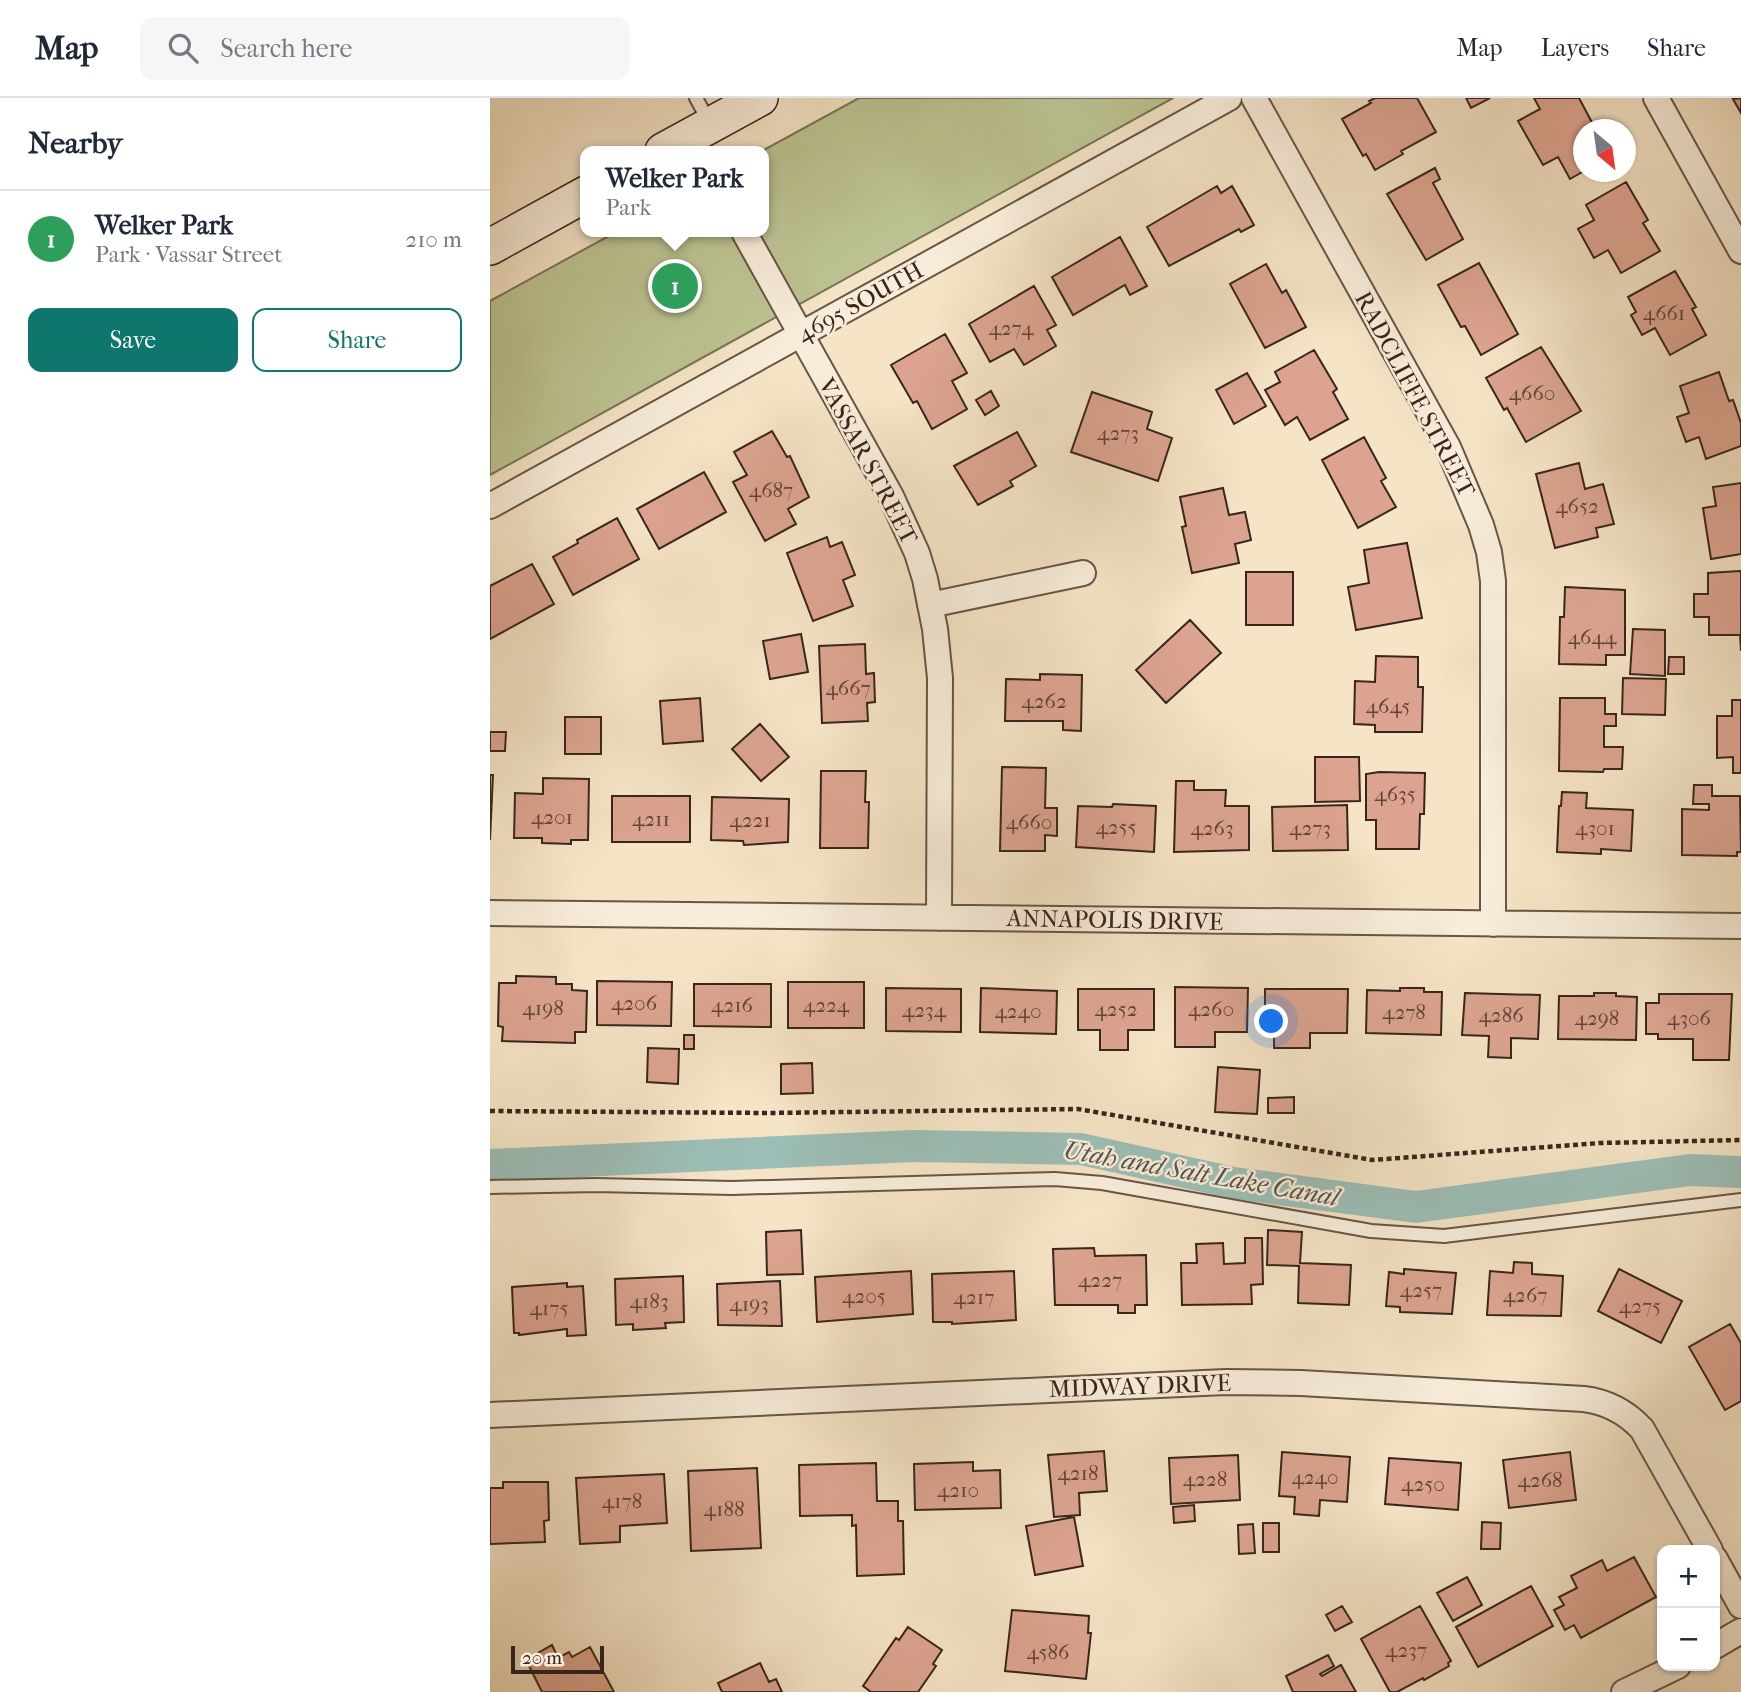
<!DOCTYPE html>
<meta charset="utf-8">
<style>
body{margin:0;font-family:"IM FELL French Canon",serif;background:#f6f6f7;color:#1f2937}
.controls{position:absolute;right:21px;bottom:21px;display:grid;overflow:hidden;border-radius:14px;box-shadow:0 2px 5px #0004}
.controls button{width:63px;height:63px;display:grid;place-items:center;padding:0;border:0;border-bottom:2px solid #e0e1e3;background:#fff;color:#1f2937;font:35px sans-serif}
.compass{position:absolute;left:1083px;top:21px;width:63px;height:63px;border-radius:50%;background:#fff;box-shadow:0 2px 5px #0004;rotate:151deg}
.scale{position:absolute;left:21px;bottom:18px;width:93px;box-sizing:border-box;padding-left:7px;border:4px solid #39251c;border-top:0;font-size:19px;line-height:24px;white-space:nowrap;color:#39251c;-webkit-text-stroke:5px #f8edda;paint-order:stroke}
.you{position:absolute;left:782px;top:924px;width:24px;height:24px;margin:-18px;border:5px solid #fff;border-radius:50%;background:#1a73e8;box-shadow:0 0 0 10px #1a73e833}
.badge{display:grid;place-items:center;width:46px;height:46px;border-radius:50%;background:#0f766e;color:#fff;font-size:23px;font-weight:700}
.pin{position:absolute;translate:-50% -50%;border:4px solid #fff;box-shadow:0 2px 7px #0006}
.popup{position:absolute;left:90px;top:48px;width:189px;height:91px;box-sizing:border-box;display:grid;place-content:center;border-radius:14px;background:#fff;filter:drop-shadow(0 2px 5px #0005);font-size:23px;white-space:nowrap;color:#747a83}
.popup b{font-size:26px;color:#1f2937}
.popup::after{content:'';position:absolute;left:50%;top:100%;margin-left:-14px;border:14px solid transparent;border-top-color:#fff}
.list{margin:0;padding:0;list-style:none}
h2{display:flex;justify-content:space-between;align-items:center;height:91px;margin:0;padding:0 28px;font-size:30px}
h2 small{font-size:23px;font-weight:400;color:#747a83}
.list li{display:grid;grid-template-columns:46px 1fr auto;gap:21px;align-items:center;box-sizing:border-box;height:98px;padding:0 28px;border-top:2px solid #e0e1e3}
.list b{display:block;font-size:26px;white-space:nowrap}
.list p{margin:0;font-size:23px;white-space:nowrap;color:#747a83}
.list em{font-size:23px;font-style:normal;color:#747a83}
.actions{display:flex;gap:14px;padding:21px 28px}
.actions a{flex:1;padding:16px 0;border:2px solid #0f766e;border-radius:14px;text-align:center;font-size:24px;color:#0f766e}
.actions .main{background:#0f766e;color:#fff}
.icon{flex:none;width:38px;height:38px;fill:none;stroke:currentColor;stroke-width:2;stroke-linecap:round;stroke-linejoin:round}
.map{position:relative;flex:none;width:1251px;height:1594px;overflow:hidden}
header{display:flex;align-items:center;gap:42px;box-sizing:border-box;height:98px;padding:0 35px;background:#fff;border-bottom:2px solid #e0e1e3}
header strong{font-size:33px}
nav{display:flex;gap:38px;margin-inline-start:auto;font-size:24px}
.search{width:490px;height:63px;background:#f6f6f7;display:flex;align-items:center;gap:18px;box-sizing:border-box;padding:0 24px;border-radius:14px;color:#747a83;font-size:26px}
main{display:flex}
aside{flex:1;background:#fff}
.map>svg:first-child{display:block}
.green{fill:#bdc493;stroke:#7b7458;stroke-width:2}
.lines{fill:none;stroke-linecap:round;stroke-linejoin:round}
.canal{stroke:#9cbeb6;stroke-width:32}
.building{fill:#dca490;stroke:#39251c;stroke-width:2}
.lane-casing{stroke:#685546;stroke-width:16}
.street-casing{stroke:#685546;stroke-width:28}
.secondary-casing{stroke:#39251c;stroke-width:38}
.path{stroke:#39251c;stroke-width:4.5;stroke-dasharray:5 3.5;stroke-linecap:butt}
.lane{stroke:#f8edda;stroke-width:12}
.street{stroke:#f8edda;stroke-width:24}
.secondary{stroke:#f8edda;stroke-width:35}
.labels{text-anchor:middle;stroke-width:5;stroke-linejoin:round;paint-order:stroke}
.number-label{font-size:21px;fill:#624539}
.street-label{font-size:24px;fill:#39251c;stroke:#f8edda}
.water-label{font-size:26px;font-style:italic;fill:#57534a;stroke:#f8edda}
</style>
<header>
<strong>Map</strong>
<div class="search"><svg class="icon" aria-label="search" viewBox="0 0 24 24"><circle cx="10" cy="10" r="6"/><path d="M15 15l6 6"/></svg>Search here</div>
<nav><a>Map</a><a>Layers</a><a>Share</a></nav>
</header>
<main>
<aside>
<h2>Nearby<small></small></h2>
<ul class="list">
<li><span class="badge" style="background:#2e9e5b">1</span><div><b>Welker Park</b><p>Park · Vassar Street</p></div><em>210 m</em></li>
</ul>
<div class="actions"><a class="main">Save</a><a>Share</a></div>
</aside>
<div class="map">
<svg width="1251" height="1594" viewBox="0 0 1251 1594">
<rect width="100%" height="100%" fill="#f5e4c6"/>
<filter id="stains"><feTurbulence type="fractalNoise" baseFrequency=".00286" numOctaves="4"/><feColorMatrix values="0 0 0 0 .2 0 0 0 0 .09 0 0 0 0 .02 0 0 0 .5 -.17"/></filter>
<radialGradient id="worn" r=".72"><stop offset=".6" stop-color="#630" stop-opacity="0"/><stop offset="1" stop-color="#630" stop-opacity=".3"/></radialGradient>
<path class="green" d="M369,0h314l-683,377v-174l126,-69h148v-81h-2z"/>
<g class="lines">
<path class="canal" d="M0,1067l424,-19 167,3 153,34 182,24 274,-37 51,2"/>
</g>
<path class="building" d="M885,0h42l19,34 -35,19 2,3 -28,16 -9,-16 -3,2 -21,-37 29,-16 -2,-2z
M976,0h24l-19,10z
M1044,0h45l17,32h-12v41l-14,8 -12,-22 -15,8 -25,-44 22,-12z
M1251,0v15l-8,-14z
M945,70l5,11 -7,4 30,56 -37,21 -39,-66z
M1136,84l22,38 -5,3 17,28 -39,22 -13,-23 -14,8 -16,-29 16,-9 -8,-15z
M727,88l4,7 11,-7 22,39 -13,7 -2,-3 -70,37 -22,-39z
M630,139l27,49 -17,9 -5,-10 -52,30 -21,-38z
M989,165l39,71 -37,21 -16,-29 -4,1 -23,-42z
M776,166l16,29 4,-3 20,37 -41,21 -35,-64z
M1185,173l21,36 -4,2 14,26 -36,20 -15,-27 -13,7 -11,-20 5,-3 -8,-15z
M544,188l22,39 -9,5 9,16 -32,19 -10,-16 -24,13 -21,-38z
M455,236l22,39 -15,8 15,28 -35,20 -15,-28 -4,2 -22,-38z
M1051,249l40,64 -55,31 -19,-34 -3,2 -18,-32z
M824,252l23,39 -4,3 15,27 -38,21 -13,-23 -12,8 -20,-35 15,-8 -5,-10z
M1229,274l10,29 4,-1 8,23v23l-35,13 -7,-22 -13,5 -9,-25 12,-4 -9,-27z
M757,275l19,33 -32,18 -18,-34z
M501,293l8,15 -14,9 -9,-15z
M602,294l60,20 -5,17 25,9 -14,43 -87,-29z
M282,333l15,26 3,-1 19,41 -21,12 8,15 -31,17 -32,-59 14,-7 -13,-23z
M527,334l19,34 -26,15 3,5 -35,19 -24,-39z
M874,339l22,41 -5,3 15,26 -38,21 -36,-68z
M1089,365l6,26 18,-5 11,40 -18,4 2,9 -43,11 -19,-74z
M214,374l22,40 -67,37 -22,-40z
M1251,385v71l-30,5 -8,-51 13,-2 -3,-19z
M733,390l6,27 16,-3 6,28 -16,4 4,19 -47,10 -10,-46 4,-1 -6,-29z
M127,420l22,41 -66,36 -20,-38 25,-14 -1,-3z
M337,439l3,10 12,-5 13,33 -12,5 10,26 -40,15 -26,-68z
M917,445l15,75 -66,12 -8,-43 21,-4 -5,-33z
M42,466l22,40 -64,35v-53z
M1250,473h1v80l-1,-16h-31v-18h-15v-23h14v-21z
M756,474h47v53h-47z
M1075,489l60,3v65h-19v10l-47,-1 1,-47h4z
M700,522l31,33 -55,50 -30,-33z
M1143,531l32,1v46l-35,-2z
M311,536l7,38 -38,7 -7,-38z
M375,546l1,30 8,-1 1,29 -8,1 1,18 -46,2 -3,-77z
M886,558l42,1v30h5l-1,45h-47v-7l-21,-1 1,-43 20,1z
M1179,559h15v17h-16z
M550,576l42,1 -1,56 -18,-1v-9h-58l1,-42 34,1z
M1133,580l43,1 -1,36 -43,-1z
M210,600l3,43 -40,3 -3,-43z
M1070,600h45v16h11v12h-12v21h19l-1,22h-18l-1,3 -44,-1z
M1242,602h9v73h-8v-16l-16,1v-42h15z
M75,619h36v37h-36z
M270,626l29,33 -28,24 -29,-32z
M0,634h16l-1,19h-15z
M825,659h44l1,44 -45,1z
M512,669l44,1 -1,40h12v28l-12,-1v16h-45z
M331,673h45l-1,31h4l-1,46h-48z
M889,674l46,1 -1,41h-4l-1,35h-43v-29h-10v-46z
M0,677h3l-3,65z
M53,680l46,1 -1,61h-17v4l-29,-1v-5h-28l1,-45 28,1z
M686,683h18v9h32l-1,16h24v44l-75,2z
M1204,687h18v11h28l1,56h-4v4l-55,-1v-46l27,1v-6h-16z
M1072,694l25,1 -1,15 47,2 -2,41 -30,-2v5l-44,-2 2,-46h2z
M122,698h78v46h-78z
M222,699l77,2 -1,43 -44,3 -1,-4 -32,-1z
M623,706l43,2 -2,46 -78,-5 2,-41 34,1z
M857,707l1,45 -75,1 -1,-44z
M26,878l40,1v7h16v6l15,1 -1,41h-11v11l-73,-2 1,-14 -5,-1 1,-43h17z
M107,883l75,1 -1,44 -74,-1z
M298,884h76v46h-76z
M204,886h77v43l-77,-1z
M685,889l73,1 -1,44h-32v15h-40z
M396,890l75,1v43l-75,-1z
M491,890l76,3 -1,43 -76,-2z
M910,890h24v4h18l-1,43 -75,-2 1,-43 33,1z
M588,891h76v41h-26v20h-28v-20h-22z
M775,891h83l-1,44h-37v15h-36v-16h-9z
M975,895l75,2 -2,44 -27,-1v20l-23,-1 1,-21 -27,-1z
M1104,895h22v3l21,1 -1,43 -78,-1 1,-43h35z
M1169,896h73l-3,66h-36v-21h-35v-5h-12v-31h13z
M194,937h10v14h-10z
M158,950l31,1 -1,35 -31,-2z
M322,965l1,30 -32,1v-30z
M728,969l42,3 -3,44 -42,-2z
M804,999v16h-26v-15z
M311,1132l2,44 -36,1 -1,-43z
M778,1132l34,2 -2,31 51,2 -2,40 -51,-2 1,-37 -32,-1z
M755,1140h17l1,46 -12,1 1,19 -70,1 -1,-42h16l-1,-19 27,-1 1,21 21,-1z
M604,1150l1,8 51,-1 1,50h-12v8h-17v-8h-63l-2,-56z
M1024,1164l18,1v11l31,2 -2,40 -74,-1 3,-44 23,2z
M914,1171l52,4 -4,41 -52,-2v-5l-14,-1 3,-34 15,2z
M1129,1171l63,32 -21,42 -63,-32z
M421,1173l2,43 -96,8 -2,-45z
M524,1173l2,49 -64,4v-2h-19l-1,-48z
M193,1178l1,46 -19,1 1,5 -33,2v-6l-17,1 -1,-46z
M290,1183l2,45 -64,-1 -1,-41z
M77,1185v4l16,-1 3,49 -19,1v-7l-48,6v-2h-5l-2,-46z
M1240,1226l11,19v58l-16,9 -36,-63z
M614,1353l3,40 -28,2 1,22 -26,2 -6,-62z
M792,1354l68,5 -3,45 -27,-2 -1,16 -25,-2 1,-17 -16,-1z
M1080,1354l6,48 -67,8 -6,-48z
M748,1357l2,45 -69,4 -2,-46z
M899,1360l72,5 -3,47 -73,-6z
M483,1364v9l27,-1 1,38 -86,2 -1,-46z
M386,1365l1,38h21v20h5l1,53 -47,2 -1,-51 -4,1v-11l-52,1 -1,-51z
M267,1370l4,80 -70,3 -3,-80z
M174,1376l3,49 -47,3v16l-40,2 -4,-66z
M13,1384h45l1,38 -5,1 1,21 -55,2v-56h13z
M704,1407l1,16 -21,2 -1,-16z
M584,1419l9,49 -48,9 -9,-49z
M992,1424l19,1 -1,26h-19z
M773,1425h16v29h-16z
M763,1426l2,29 -16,1 -1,-29z
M1144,1459l22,40 -75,41 -7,-13 -9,5 -11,-20 10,-5 -5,-8 18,-9 -6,-12 31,-16 5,11z
M977,1479l15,28 -29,16 -16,-28z
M1041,1488l22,40 -75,41 -22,-40z
M852,1508l10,16 -17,9 -9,-16z
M930,1508l31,55 -3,2 1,3 -25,14 -1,-2 -26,14h-7l-29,-53z
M522,1512l77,6 -1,17h3l-5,46 -81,-8z
M418,1529l34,23 -9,14 3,2 -18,26h-47l-8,-6 33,-48 3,2z
M62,1547l6,13 11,-6 3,5 18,-10 24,45h-72l-16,-32z
M838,1557l6,11 -14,8 2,2 19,-11 15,27h-63l-7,-16z
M270,1565l9,19 7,-3 6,13h-60l-4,-9z"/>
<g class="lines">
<defs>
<path id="lane" d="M206,0l13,24
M0,1089l106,-2 136,3 323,-9 47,4 269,48 73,5 297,-36"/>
<path id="street" d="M764,0l194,349 33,78 8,27 4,29v343
M1166,0l85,153
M254,134l147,264 26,57 8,26 10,50 5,49 -1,240
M0,408l739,-408
M440,507l153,-32
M0,815l1251,13
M0,1317l736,-33 75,1 283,16c24,3 42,13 58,30l68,121
M1225,1461l26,47
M1225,1548l26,-15
M1134,1594l54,-26"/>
<path id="secondary" d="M173,53l97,-53
M0,149l96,-53"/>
</defs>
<use href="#lane" class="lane-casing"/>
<use href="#street" class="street-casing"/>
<use href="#secondary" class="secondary-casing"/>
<path class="path" d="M0,1013l279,2 309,-4 294,51 228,-17 141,-3"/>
<use href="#lane" class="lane"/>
<use href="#street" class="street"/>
<use href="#secondary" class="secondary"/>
</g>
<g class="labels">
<g class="number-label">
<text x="1174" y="222">4661</text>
<text x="521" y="237">4274</text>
<text x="1042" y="302">4660</text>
<text x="628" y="342">4273</text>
<text x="281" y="399">4687</text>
<text x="1087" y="415">4652</text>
<text x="1102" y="546">4644</text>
<text x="358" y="597">4667</text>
<text x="554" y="610">4262</text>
<text x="898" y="615">4645</text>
<text x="905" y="703">4635</text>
<text x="62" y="726">4201</text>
<text x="161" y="728">4211</text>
<text x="260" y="729">4221</text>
<text x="539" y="731">4660</text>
<text x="626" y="736">4255</text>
<text x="722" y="737">4263</text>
<text x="820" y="737">4273</text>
<text x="1105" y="737">4301</text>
<text x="144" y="912">4206</text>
<text x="242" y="914">4216</text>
<text x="336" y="914">4224</text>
<text x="53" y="917">4198</text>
<text x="626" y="918">4252</text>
<text x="721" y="918">4260</text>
<text x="434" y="919">4234</text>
<text x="528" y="920">4240</text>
<text x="914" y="921">4278</text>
<text x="1011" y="924">4286</text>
<text x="1107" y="927">4298</text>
<text x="1199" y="927">4306</text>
<text x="610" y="1189">4227</text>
<text x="931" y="1199">4257</text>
<text x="1035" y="1204">4267</text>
<text x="374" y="1205">4205</text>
<text x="484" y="1206">4217</text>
<text x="159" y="1210">4183</text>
<text x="259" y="1213">4193</text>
<text x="1150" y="1215">4275</text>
<text x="59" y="1217">4175</text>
<text x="588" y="1382">4218</text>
<text x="825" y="1386">4240</text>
<text x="715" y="1388">4228</text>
<text x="1050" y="1389">4268</text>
<text x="933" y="1393">4250</text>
<text x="468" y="1399">4210</text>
<text x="132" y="1410">4178</text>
<text x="234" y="1418">4188</text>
<text x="916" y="1559">4237</text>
<text x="558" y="1561">4586</text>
</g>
<g class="street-label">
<text transform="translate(370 204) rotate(-29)" y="8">4695 SOUTH</text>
<text transform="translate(925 296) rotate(62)" y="8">RADCLIFFE STREET</text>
<text transform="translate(378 363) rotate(62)" y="8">VASSAR STREET</text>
<text transform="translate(625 822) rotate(1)" y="8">ANNAPOLIS DRIVE</text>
<text transform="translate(650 1288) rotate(-2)" y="8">MIDWAY DRIVE</text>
</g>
<g class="water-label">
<text transform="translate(711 1075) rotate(10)" y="9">Utah and Salt Lake Canal</text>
</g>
</g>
<rect width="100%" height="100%" filter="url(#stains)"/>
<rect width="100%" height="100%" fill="url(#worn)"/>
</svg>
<div class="controls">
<button>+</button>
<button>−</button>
</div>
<svg class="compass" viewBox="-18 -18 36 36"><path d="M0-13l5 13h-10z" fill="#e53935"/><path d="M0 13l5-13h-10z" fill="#747a83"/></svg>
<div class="scale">20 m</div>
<div class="you"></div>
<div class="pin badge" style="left:185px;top:188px;background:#2e9e5b">1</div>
<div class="popup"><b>Welker Park</b>Park</div>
</div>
</main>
